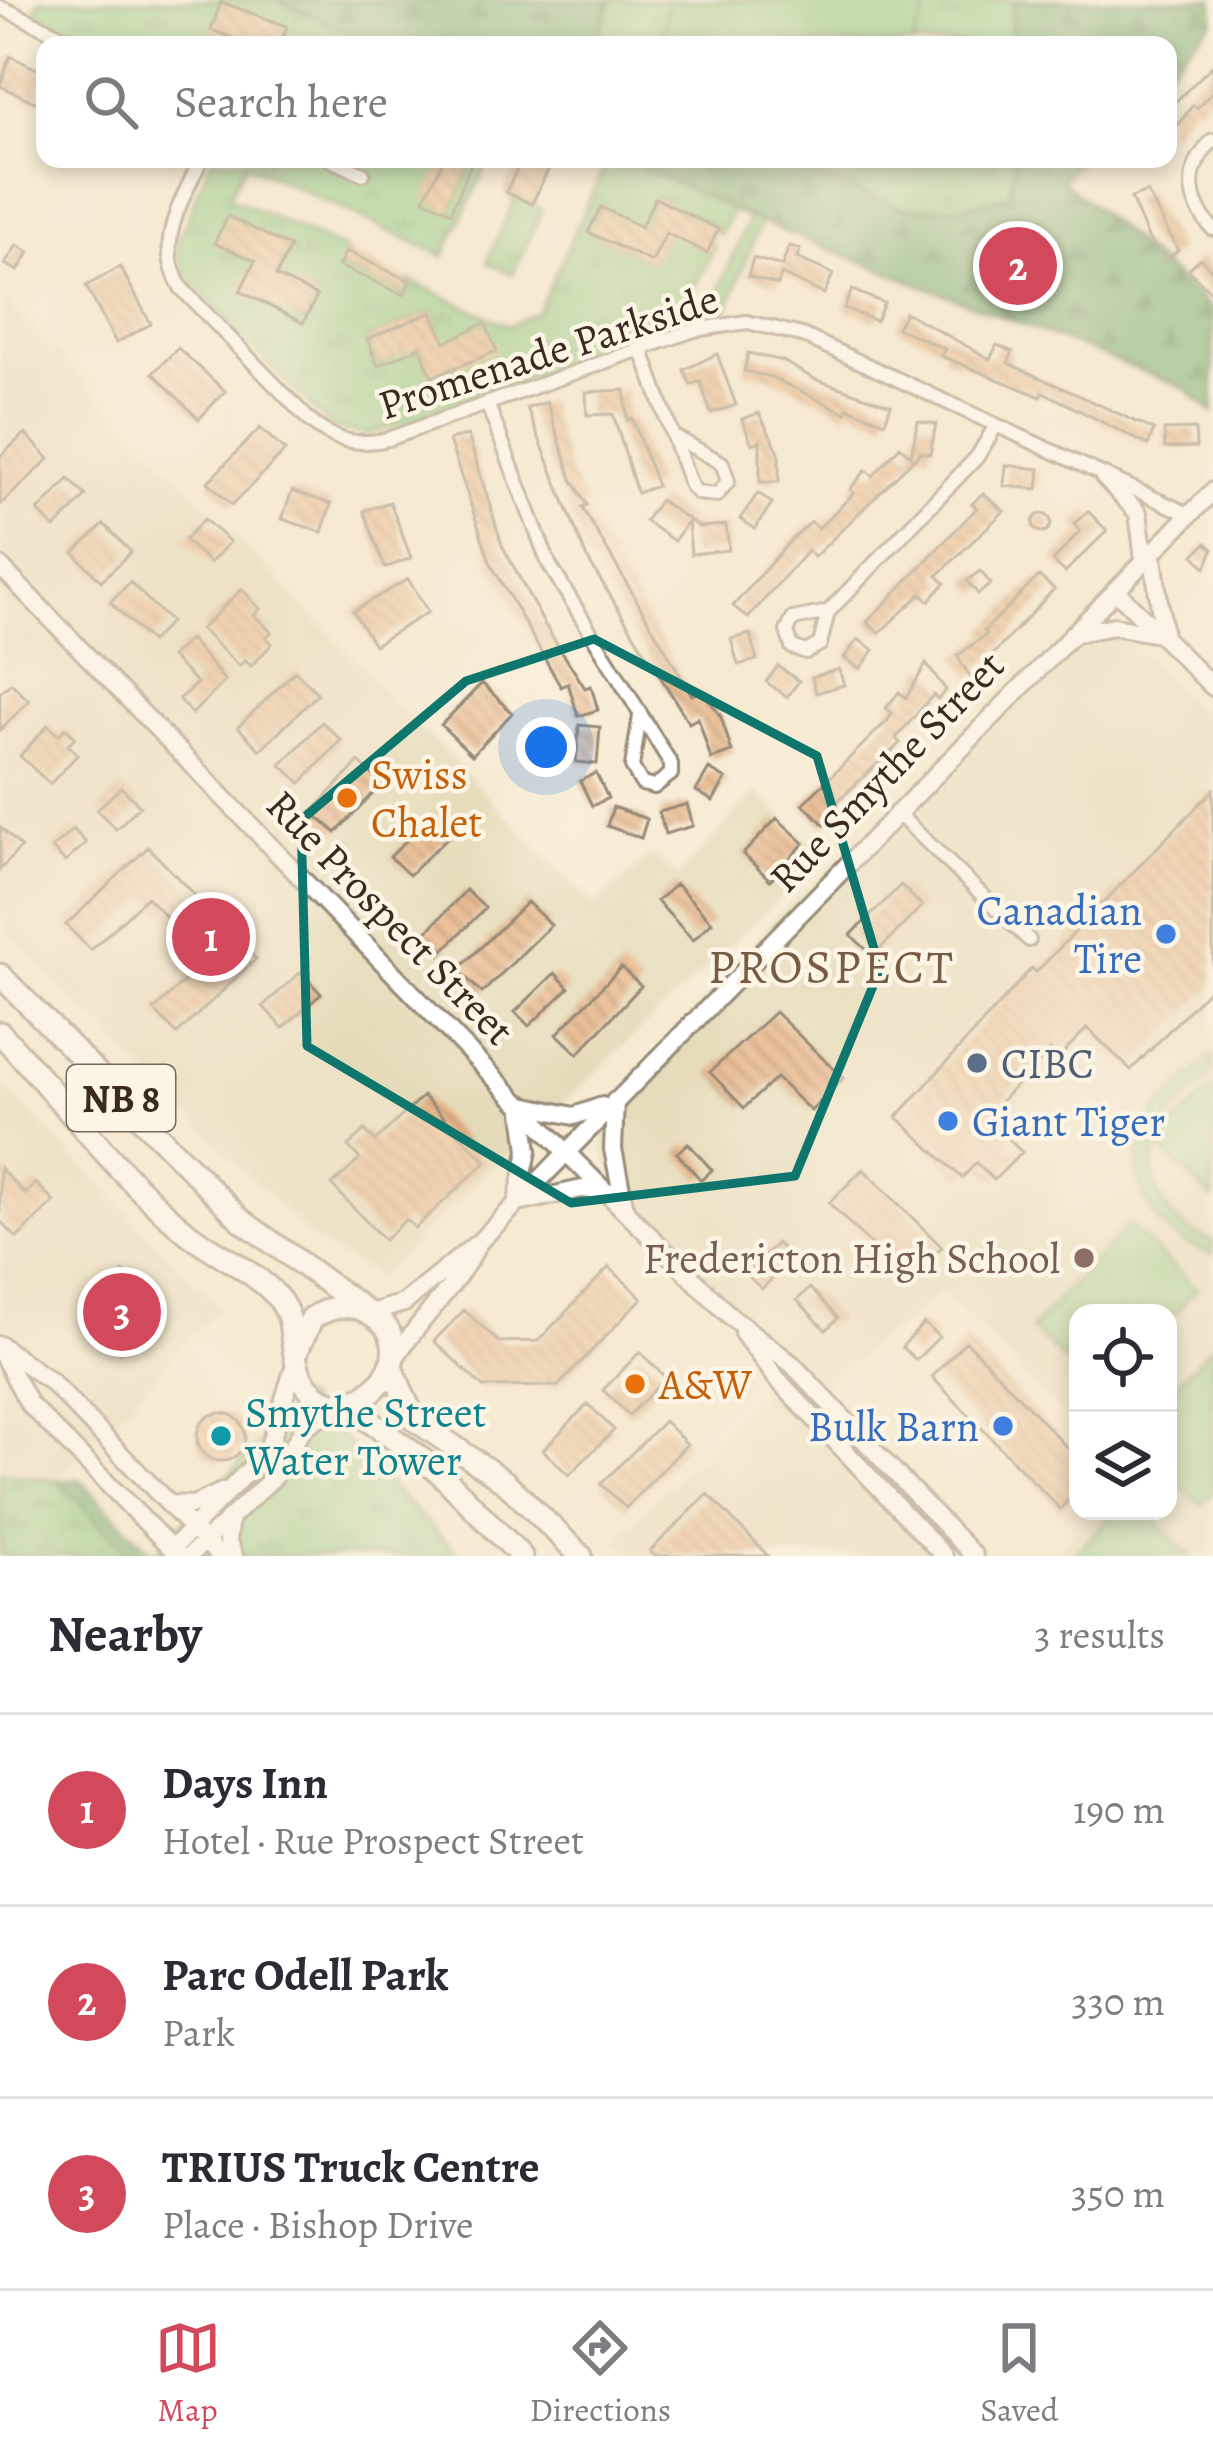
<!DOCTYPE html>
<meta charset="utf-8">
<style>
body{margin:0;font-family:Alegreya,serif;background:#f7f7f7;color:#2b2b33}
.controls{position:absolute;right:36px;bottom:36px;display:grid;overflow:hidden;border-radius:24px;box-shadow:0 6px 18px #0003}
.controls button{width:108px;height:108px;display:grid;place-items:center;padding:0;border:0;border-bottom:3px solid #e1e1e2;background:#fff;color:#2b2b33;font:60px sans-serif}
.you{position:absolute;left:546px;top:747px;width:42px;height:42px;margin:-30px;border:9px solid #fff;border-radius:50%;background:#1a73e8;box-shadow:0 0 0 18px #1a73e833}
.badge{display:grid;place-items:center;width:78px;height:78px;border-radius:50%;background:#d1495b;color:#fff;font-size:39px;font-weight:700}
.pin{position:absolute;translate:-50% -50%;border:6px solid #fff;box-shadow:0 3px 12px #0006}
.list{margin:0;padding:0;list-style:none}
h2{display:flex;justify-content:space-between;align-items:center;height:156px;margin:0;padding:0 48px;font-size:51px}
h2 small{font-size:39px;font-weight:400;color:#7c7c81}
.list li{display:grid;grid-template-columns:78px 1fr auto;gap:36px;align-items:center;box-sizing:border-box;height:192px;padding:0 48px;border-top:3px solid #e1e1e2}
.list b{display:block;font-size:45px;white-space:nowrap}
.list p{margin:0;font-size:39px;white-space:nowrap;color:#7c7c81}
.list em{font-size:39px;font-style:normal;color:#7c7c81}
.icon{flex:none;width:66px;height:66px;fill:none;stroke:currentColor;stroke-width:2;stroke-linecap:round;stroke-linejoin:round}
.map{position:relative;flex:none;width:1213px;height:1556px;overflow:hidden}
.search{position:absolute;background:#fff;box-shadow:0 6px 18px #0003;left:36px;right:36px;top:36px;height:132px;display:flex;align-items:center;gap:30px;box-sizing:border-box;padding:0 42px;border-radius:24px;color:#7c7c81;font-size:45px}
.sheet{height:732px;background:#fff}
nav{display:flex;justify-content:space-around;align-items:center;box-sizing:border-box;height:168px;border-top:3px solid #e1e1e2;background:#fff;font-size:33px;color:#7c7c81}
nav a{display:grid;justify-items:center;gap:6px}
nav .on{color:#d1495b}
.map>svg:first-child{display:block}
.built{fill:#e5dbba}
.grass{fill:url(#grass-tufts);stroke:#627a4f;stroke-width:3;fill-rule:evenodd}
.forest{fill:url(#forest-firs);stroke:#546c46;stroke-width:3}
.wetland{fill:url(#wetland-marsh);stroke:#627a4f;stroke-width:3}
.pitch{fill:#89c980;stroke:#627a4f;stroke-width:3}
.building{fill:url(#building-back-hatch)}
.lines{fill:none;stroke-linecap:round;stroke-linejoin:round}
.street-casing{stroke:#988a78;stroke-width:18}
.secondary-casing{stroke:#988a78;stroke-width:22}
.highway-casing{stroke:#988a78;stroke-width:27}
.street{stroke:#fff;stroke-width:12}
.secondary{stroke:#fff;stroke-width:16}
.highway{stroke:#fff;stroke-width:21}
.marked{fill:none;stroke:#0f766e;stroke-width:9;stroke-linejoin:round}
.food-dot{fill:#e8710a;stroke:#fcf5e5;stroke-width:4.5}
.shop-dot{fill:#3f7fe0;stroke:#fcf5e5;stroke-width:4.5}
.service-dot{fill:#5c6f8a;stroke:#fcf5e5;stroke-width:4.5}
.education-dot{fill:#8d6e63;stroke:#fcf5e5;stroke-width:4.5}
.culture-dot{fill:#0f9aa8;stroke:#fcf5e5;stroke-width:4.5}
.labels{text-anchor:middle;stroke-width:9;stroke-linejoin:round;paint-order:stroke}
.shield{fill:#fcf5e5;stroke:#75675a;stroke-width:3}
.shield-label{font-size:39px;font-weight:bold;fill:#3b2a1e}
.street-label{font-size:42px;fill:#3b2a1e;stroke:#fcf5e5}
.food-label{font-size:42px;fill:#c56008;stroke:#fcf5e5;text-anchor:start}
.shop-label{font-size:42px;fill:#366cbe;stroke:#fcf5e5;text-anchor:end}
.service-label{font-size:42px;fill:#4e5e75;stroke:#fcf5e5;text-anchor:start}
.education-label{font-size:42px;fill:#785e54;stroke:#fcf5e5;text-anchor:end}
.culture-label{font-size:42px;fill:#0d838f;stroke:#fcf5e5;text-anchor:start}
.quarter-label{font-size:48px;letter-spacing:3px;fill:#785b44;stroke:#fcf5e5}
</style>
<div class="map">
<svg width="1213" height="1556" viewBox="0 0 1213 1556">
<defs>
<pattern id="grass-tufts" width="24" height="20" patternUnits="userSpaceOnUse" patternTransform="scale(3)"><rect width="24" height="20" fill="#89c980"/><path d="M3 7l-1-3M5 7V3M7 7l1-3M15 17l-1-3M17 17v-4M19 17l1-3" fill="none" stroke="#71a368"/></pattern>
<pattern id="forest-firs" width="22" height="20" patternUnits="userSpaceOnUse" patternTransform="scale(3)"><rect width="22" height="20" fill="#6ead6e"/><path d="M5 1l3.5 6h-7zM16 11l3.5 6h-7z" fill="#5c8d5a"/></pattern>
<pattern id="wetland-marsh" width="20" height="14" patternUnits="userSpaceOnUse" patternTransform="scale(3)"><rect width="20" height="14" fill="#89c980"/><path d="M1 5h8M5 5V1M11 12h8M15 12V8" fill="none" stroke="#71a368"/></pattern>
<pattern id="building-back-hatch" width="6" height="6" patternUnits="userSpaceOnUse" patternTransform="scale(3)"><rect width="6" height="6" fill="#e8b68a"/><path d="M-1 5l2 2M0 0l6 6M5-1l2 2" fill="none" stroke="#bd9470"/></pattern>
</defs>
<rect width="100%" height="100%" fill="#fcf5e5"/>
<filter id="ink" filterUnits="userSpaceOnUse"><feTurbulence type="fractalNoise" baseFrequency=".00833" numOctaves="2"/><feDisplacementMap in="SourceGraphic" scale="24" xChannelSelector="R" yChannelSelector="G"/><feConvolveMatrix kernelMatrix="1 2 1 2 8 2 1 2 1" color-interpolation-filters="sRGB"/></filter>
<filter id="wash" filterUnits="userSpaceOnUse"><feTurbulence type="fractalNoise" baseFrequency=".004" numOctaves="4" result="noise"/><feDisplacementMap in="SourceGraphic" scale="48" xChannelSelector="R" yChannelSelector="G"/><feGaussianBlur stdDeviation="2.7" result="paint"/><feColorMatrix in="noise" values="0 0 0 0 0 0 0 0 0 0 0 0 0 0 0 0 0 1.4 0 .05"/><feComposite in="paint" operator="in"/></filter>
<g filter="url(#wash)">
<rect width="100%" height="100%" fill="#f6ead2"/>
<path class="built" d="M0,293l595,614 57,-53 26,22 78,-84 68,65 -446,420 -69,-40 -309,-313z
M1071,634l55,5 87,84v833h-163l45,-45h73v-198h-90v116l-136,-137 -125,98 -195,-189 -18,-49 1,-19 15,-33 156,-184 120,-104z
M0,1082l220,225 -163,174 -57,-9z
M777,1379l167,177h-309l-18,-18z"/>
<path class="grass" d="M39,0h1174v21l-45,47v-23h-1065l-69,-32z
M211,159h233l7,52 24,-52h15l-46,97 -199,-92 -16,33 117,54 -6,16 29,13 7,-15 -3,16 30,14 7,-14 99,45 29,-15 70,-152h473l-19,21 151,130v103l-28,-25 -424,-166 -35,91 -36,7 -300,108 -24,7 -34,-7 -146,-147 -10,-35zM656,198l61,30 -1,5 5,1 11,-23 17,8 -37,87 -30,6 33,-65 -4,-3 -5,8 -39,-21 -16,31 -62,-30 11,-25 40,22zM214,242l76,5 -15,32 41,17 -12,26 -10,-4 -38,-58zM432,312l13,32 40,-20 -31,45 -21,8 -14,-32 -41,21 -11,-27z
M522,159h31l-21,44 10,8 -29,63 -26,-12 27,-61 -8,-9z
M302,1397l158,159h-308z"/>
<path class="forest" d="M277,0h335l-17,45h-220z
M1013,0h200v21l-45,47v-23h-157z
M624,159h143l136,49 58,-1 47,-11 8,-37h65l-19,21 151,130v103l-28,-25 -425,-166z
M79,1479l76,77h-24l-74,-75z"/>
<path class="wetland" d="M0,1472l57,9 74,75h-131z"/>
<path class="pitch" d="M670,0h260l-18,45h-251z
M1213,1055v18l-40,41 -17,29 57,-55v111l-56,-54c-14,43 14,84 56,96v13c-58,-14 -94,-74 -64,-130 14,-26 43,-48 64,-69z
M1128,1225l69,64 -29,32v-8h-90v60l-47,-44z
M1213,1345v148l-12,12 -33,-31v-82z
M1116,1511h29l46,45h-119z"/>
<g id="blocks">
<path class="building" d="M221,2l66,24 -7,19h-28l-41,-15z
M10,56l35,17 -8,30 -37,-17z
M1213,65v26l-16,17 -4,-3 -25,33v-36l4,3z
M444,159h29l-22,53 -27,-13z
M522,159h31l-21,45 -26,-12z
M1147,192l31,58 -12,10 -17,-20 -18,-42z
M655,198l63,31 -11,24 -41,-20 -14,29 -64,-30 13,-25 40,20z
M228,216l62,31 -14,29 41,20 -14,27 -63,-32 15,-30 -41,-18z
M17,245l12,7 -11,19 -13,-7z
M789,246l11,3 -3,9 36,16 -9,20 -43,-20 -3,11 -30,-9 5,-18 29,8z
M346,251l64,30 -6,14 -65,-29z
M1200,258l13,13v23l-25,-24z
M120,267l31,57 -35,19 -30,-57z
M852,290l32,13 -8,18 -32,-13z
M432,312l13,30 40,-19 12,28 -65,26 -12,-30 -42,19 -11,-27z
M905,312l85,47 7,-14 16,7 -5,11 146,67 -6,15 -105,-53 -2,5 -100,-41 4,-7 -48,-21z
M178,348l47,43 -26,28 -46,-46z
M748,353l35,8 31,18 77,26 -6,17 -37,-14 -2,5 -75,-36 -27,-6z
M717,354l19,51 -25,8 -11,-32 -9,4 -7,-15z
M625,390l2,30 5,-2 25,68 -20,7 -24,-79 -26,1 -1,-23z
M547,402l25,77 15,26 -5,2 110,188 10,-5 19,27 11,35 -21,7 -13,-41 -9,5 -102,-165 -60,-150z
M759,413l20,39v30h-19v-41l-8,3 -10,-25z
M918,421l18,3 -6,30 -9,-2 -107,105 -6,-7 -60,68 -15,-12 57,-65 21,-19 7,7 36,-36 -4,-4 16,-19 7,6 27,-30 11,10z
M260,428l25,23 -53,54 -24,-23z
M1195,429l1,18 -31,1 -1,-18z
M25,433l24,26 -49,46v-48z
M468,435l34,110 41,77 42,66 6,-2 7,24 -20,6 -10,-33 -7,4 -70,-123 -42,-124z
M1006,465l34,4 -2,20 -34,-3z
M69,479l17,17 -31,32 -17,-17z
M292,491l39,13 -9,28 -40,-13z
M758,493l14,10 -17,26 -15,-10z
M983,493l21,18 -67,65 8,7 -16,18 -8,-7 -42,39 -12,-11 110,-114 -5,-4z
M660,500l39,27 27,-2 3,25 -38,4 -3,-33 -14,20 -29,-20z
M390,502l21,56 -26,10 -21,-57z
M1088,511l19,20 -42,41 -12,-11 27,-30 -6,-7z
M1033 523a9 9 0 1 1 18 0a9 9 0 1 1-18 0Z
M204,519l26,23 -20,21 -25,-23z
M104,524l27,28 -30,29 -27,-28z
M1206,543l7,6 -7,19 -12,-13z
M980,571l11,13 -13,10 -11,-13z
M1039,576l15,13 -83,89 -14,-22 30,-22 -3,-3z
M408,579l20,33 -54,33 -21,-34z
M130,582l40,40 -19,20 -41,-40z
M242,589l18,20 -6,6 17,17 -5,5 6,7 -21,22 -6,-6 -6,6 -38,-37z
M750,634l7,26 -19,5 -7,-26z
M190,639l35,42 -33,33 -13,-15 18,-16 -26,-26z
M858,639l16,11 -14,19 -16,-11z
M926,664l20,26 -8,9 -5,-4 -37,43 4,5 -61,57 -14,25 -22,-21 85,-84 4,-7 -6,-5 13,-16 7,6z
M778,666l21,15 -12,16 -21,-15z
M839,669l5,16 -28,8 -4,-16z
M295,671l23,23 -58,56 -22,-23z
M11,683l18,18 -29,29v-37z
M482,683l30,30 -40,42 -31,-30z
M322,722l19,18 -40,43 -20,-18z
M48,725l11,10 6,-7 10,9 -7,8 10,9 -28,30 -30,-28z
M579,725l21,2 -3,37 -21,-2z
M359,762l23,22 -46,49 -24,-21z
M709,769l17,10 -13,22 -17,-10z
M596,773l12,25 -16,8 -12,-25z
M121,787l19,19 -24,23 -19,-19z
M1213,790v195l-82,85 -44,-42 -29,30 -8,-8 -54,56 23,21 -11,12 14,13 -28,28 -18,-17 -14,15 -65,-61 135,-149 4,4z
M687,804l6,22 -28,8 -6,-22z
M613,807l34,12 -6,19 -34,-12z
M434,813l19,19 -44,43 -19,-18z
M777,818l27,25 -34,37 -27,-26z
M0,827l21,20 -21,23z
M73,829l13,14 -21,19 -13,-14z
M148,847l108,112 -79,75 -23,-24 53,-51 -60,-62 -56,53 -25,-25z
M676,884l36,38 -19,18 -36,-39z
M901,885l21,21 -49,50 -22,-21z
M466,890l19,18 -45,46 -18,-17z
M527,902l24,23 -69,68 -24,-23z
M621,967l20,19 -63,68 -21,-20z
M301,972l20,22 -38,34 -20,-22z
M555,973l14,15 -40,38 -14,-14z
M775,1012l68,66 -32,33 -35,-33 -32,30 -34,-36z
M423,1096l63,66 -71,66 -9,-9 -22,21 -52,-55 28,-26 -12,-13 17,-16 10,11z
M688,1143l24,27 -11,10 -24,-27z
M0,1168l25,26 11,-11 18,19 -37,36 -17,-17z
M863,1169l79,78 -35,34 -78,-78z
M777,1243l16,15 -31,31 -16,-15z
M609,1267l33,31 -84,88 -75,1 -49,-46 30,-31 35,32 39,-1z
M124,1272l38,39 -42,41 -38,-39z
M810,1288l28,30 -12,12 -29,-30z
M924,1323l15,14 -23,23 -14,-13z
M966,1341l112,118v31l-18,19 -128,-132z
M640,1352l26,26 -37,37 -26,-25z
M588,1404l26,26 -45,45 -26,-25z
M197 1437a24 24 0 1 1 48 0a24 24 0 1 1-48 0Z
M664,1421l23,23 -61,64 -25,-24z
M708,1494l60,62h-113l-5,-5z"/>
</g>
</g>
<g filter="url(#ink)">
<use href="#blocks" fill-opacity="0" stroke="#988a78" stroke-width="3"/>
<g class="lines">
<defs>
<path id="street" d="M0,7l81,38
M1213,140c-28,29 -28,59 0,89
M201,159c-20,45 -48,84 -19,130l128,132c25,21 47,25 78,18l306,-109 53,-8 55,13 388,180
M329,159l34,15
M641,348l50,138 7,7 19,2 11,-14 -6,-18 -47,-26
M487,403l62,161 122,200v10l-17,13 -12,-3 -10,-17 8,-51
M828,612l-35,7 -6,12 5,16 14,5 14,-8 8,-32 149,-155 18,-30
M896,812l133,128"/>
<path id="secondary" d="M1104,477l34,36 6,46
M1152,551l12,86
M0,566l564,584 167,167 61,47 182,192
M1115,590l98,97
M1072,634l42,-8 38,7
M615,1101l-2,48 12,60
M523,1105l51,11 28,-10
M518,1197l10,-46 -6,-47
M518,1203l64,-14 26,3
M370,1313l34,-10 76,-62 733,-750
M743,1333l34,46 167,177
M0,1345l51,37 168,174
M0,1350l29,54 150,152
M393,1361c26,-42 64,-75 86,-119
M170,1504l23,1 31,-14
M230,1518l-3,23 7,15
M172,1549l96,-99 28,-89
M189,1556l85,-79 30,-50 38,-24"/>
<path id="highway" d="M0,975l241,245 121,88
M0,1033c62,66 118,144 189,201 31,24 94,48 101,89 3,17 4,38 11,53 39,77 144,-29 62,-66 -18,-8 -35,-2 -51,8l-16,35
M391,1367l23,52 91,63 76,74
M345,1403l94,69 82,84"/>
</defs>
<use href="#street" class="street-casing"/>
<use href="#secondary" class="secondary-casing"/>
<use href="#highway" class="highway-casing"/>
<use href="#street" class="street"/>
<use href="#secondary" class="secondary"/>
<use href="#highway" class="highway"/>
</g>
</g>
<path d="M0 0H1213V1556H0ZM594,639l223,117 63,213 -85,207 -224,27 -264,-157 -6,-226 165,-139z" fill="#f6ead2" fill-opacity=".55" fill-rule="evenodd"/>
<path class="marked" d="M594,639l223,117 63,213 -85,207 -224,27 -264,-157 -6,-226 165,-139z"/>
<g class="food-dot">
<circle cx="347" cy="798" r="12"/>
<circle cx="635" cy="1384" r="12"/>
</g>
<g class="shop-dot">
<circle cx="1166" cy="934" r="12"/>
<circle cx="948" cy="1121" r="12"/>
<circle cx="1003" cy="1426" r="12"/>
</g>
<circle class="service-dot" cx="977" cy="1063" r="12"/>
<circle class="education-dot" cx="1084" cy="1258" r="12"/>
<circle class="culture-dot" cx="221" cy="1436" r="12"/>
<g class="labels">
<rect class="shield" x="67" y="1065" width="108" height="66" rx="9"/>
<g class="shield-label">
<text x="121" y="1112">NB 8</text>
</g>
<g class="street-label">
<text transform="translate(548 351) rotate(-18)" y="15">Promenade Parkside</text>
<text transform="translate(886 771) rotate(-46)" y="15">Rue Smythe Street</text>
<text transform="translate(391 917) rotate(46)" y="15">Rue Prospect Street</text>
</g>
<g class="food-label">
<text x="371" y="789">Swiss<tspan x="371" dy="48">Chalet</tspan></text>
<text x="659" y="1399">A&amp;W</text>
</g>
<g class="shop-label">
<text x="1142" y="925">Canadian<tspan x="1142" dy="48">Tire</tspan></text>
<text x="972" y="1136" text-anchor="start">Giant Tiger</text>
<text x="979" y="1441">Bulk Barn</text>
</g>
<g class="service-label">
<text x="1001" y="1078">CIBC</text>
</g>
<g class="education-label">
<text x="1060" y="1273">Fredericton High School</text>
</g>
<g class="culture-label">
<text x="245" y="1427">Smythe Street<tspan x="245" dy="48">Water Tower</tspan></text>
</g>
<g class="quarter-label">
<text x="832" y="983">PROSPECT</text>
</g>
</g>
</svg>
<div class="controls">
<button><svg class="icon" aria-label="locate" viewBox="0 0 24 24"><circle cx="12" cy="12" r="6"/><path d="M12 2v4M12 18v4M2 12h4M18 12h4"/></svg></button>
<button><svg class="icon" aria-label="layers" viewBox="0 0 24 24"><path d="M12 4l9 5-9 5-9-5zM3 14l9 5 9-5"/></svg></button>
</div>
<div class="you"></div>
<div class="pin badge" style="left:211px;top:937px">1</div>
<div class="pin badge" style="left:1018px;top:266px">2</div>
<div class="pin badge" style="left:122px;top:1312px">3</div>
<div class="search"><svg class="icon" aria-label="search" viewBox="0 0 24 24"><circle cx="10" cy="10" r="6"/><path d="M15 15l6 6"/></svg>Search here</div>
</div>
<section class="sheet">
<h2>Nearby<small>3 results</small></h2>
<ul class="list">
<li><span class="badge">1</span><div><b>Days Inn</b><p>Hotel · Rue Prospect Street</p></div><em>190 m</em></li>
<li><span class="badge">2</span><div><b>Parc Odell Park</b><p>Park</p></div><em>330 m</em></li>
<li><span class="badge">3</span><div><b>TRIUS Truck Centre</b><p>Place · Bishop Drive</p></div><em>350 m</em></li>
</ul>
</section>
<nav>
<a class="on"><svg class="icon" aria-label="map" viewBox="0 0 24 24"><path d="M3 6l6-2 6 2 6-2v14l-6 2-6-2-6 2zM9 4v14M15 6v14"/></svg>Map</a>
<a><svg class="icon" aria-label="directions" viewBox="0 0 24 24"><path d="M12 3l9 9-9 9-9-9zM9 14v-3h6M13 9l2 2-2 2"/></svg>Directions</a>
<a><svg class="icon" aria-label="saved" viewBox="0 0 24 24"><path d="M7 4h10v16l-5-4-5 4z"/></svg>Saved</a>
</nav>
